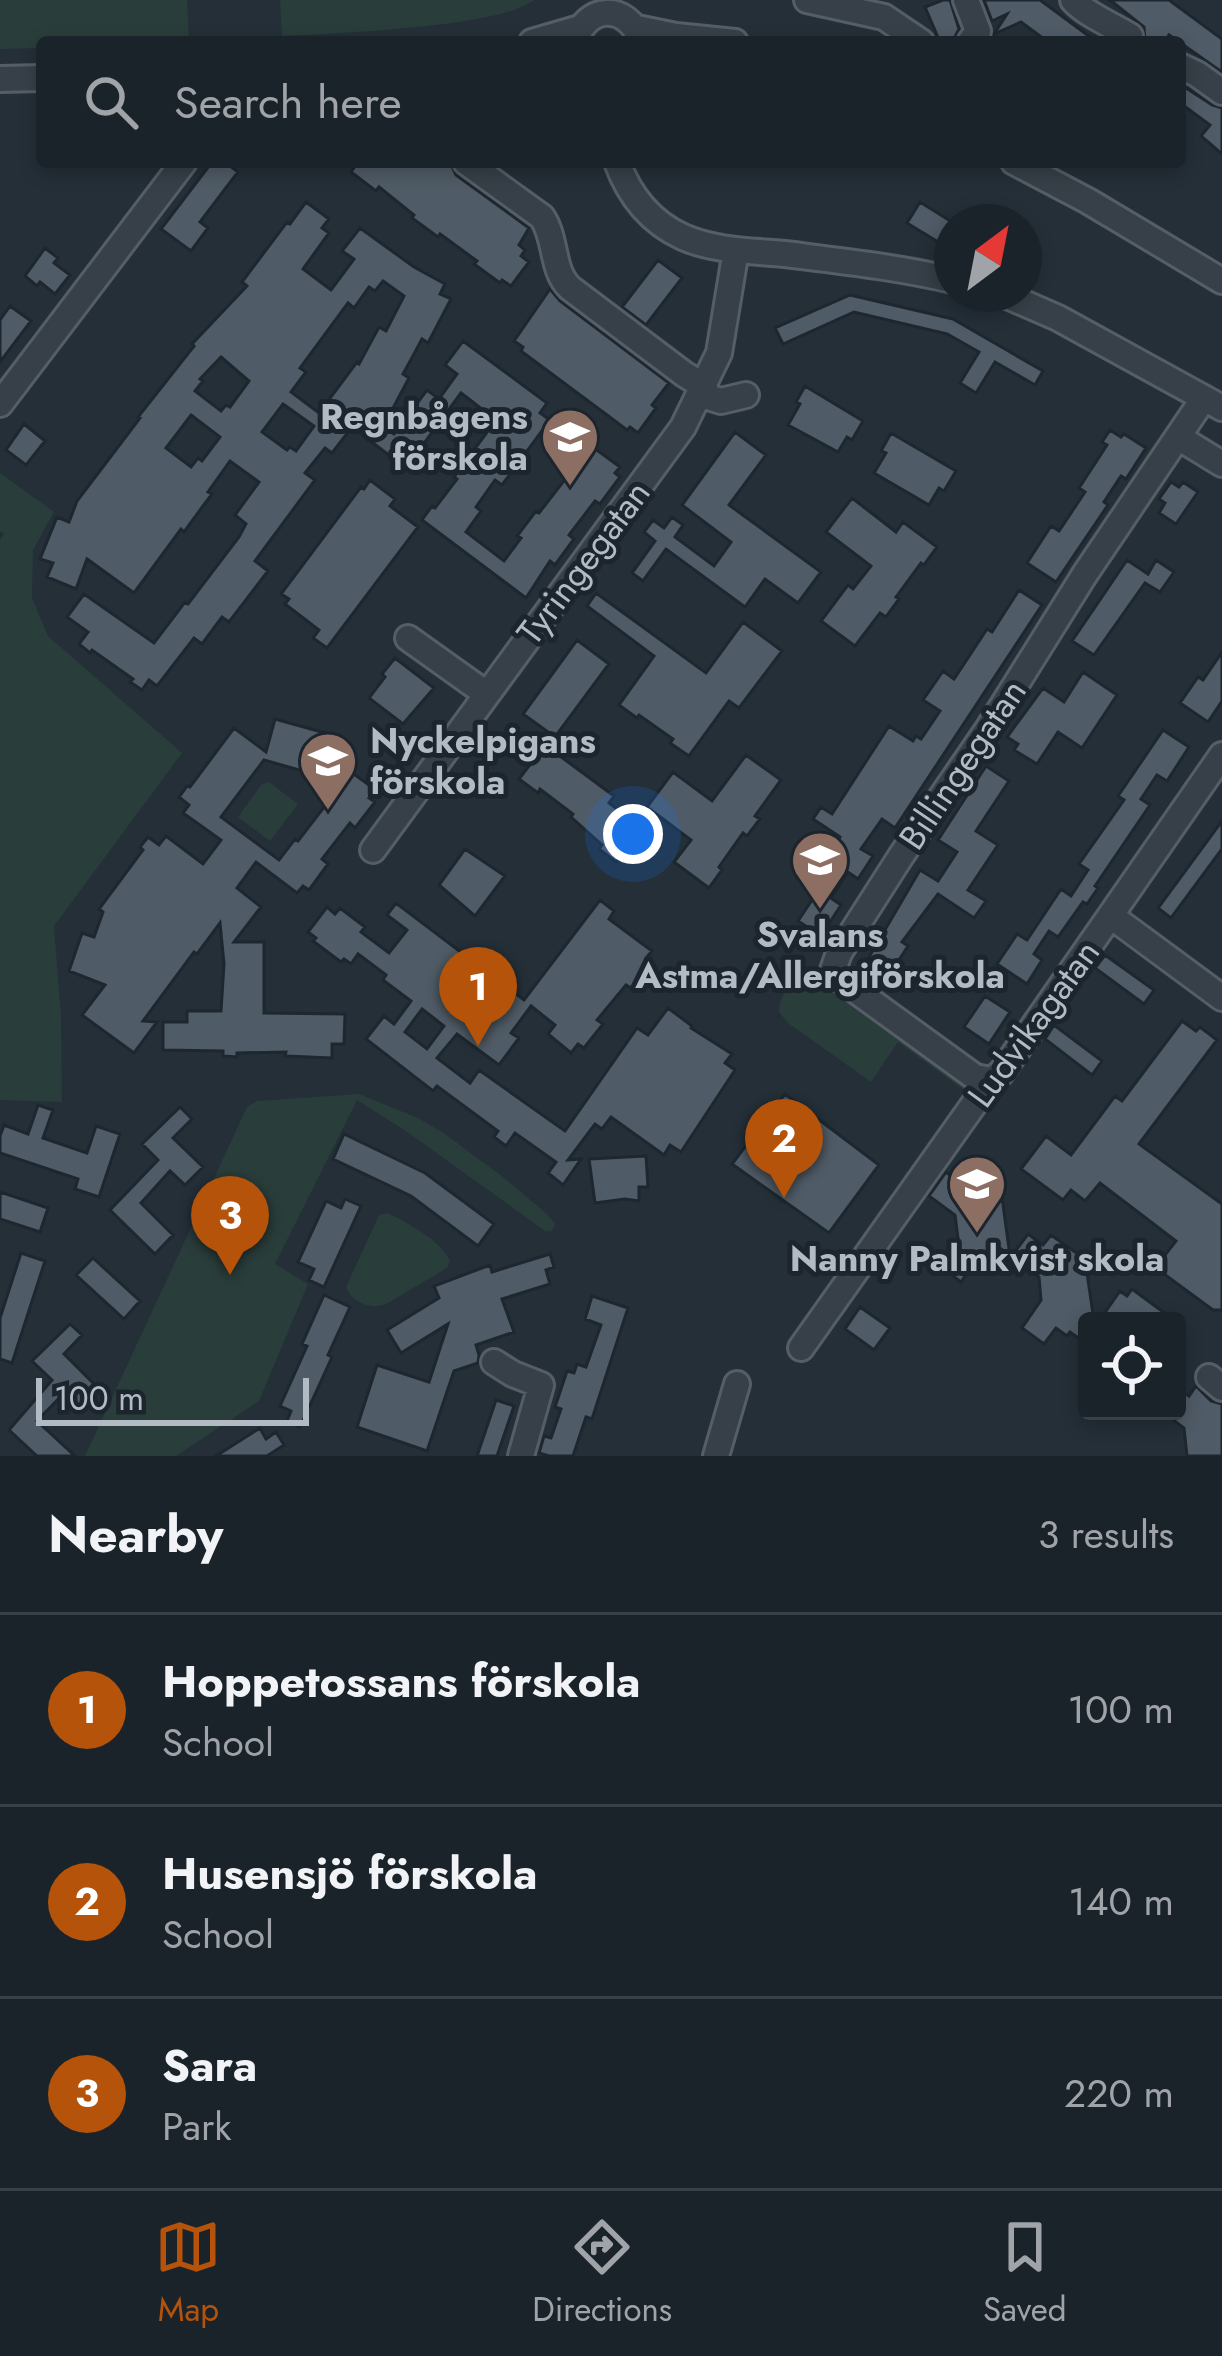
<!DOCTYPE html>
<meta charset="utf-8">
<style>
body{margin:0;font-family:Jost,sans-serif;background:#242b32;color:#f1f3f6}
.controls{position:absolute;right:36px;bottom:36px;display:grid;overflow:hidden;border-radius:12px;box-shadow:0 6px 18px #0003}
.controls button{width:108px;height:108px;display:grid;place-items:center;padding:0;border:0;border-bottom:3px solid #394047;background:#1b232a;color:#f1f3f6;font:60px sans-serif}
.compass{position:absolute;left:934px;top:204px;width:108px;height:108px;border-radius:50%;background:#1b232a;box-shadow:0 6px 18px #0003;rotate:32deg}
.scale{position:absolute;left:36px;bottom:30px;width:273px;box-sizing:border-box;padding-left:12px;border:6px solid #b2bbc4;border-top:0;font-size:33px;line-height:42px;white-space:nowrap;color:#b2bbc4;-webkit-text-stroke:9px #1c252d;paint-order:stroke}
.you{position:absolute;left:633px;top:834px;width:42px;height:42px;margin:-30px;border:9px solid #fff;border-radius:50%;background:#1a73e8;box-shadow:0 0 0 18px #1a73e833}
.badge{display:grid;place-items:center;width:78px;height:78px;border-radius:50%;background:#b45309;color:#fff;font-size:39px;font-weight:700}
.pin{position:absolute;translate:-50% -99px;filter:drop-shadow(0 3px 6px #0008)}
.pin::after{content:'';position:absolute;top:63px;width:42px;height:36px;background:inherit;clip-path:polygon(0 0,100% 0,50% 100%)}
.list{margin:0;padding:0;list-style:none}
h2{display:flex;justify-content:space-between;align-items:center;height:156px;margin:0;padding:0 48px;font-size:51px}
h2 small{font-size:39px;font-weight:400;color:#a0a4a8}
.list li{display:grid;grid-template-columns:78px 1fr auto;gap:36px;align-items:center;box-sizing:border-box;height:192px;padding:0 48px;border-top:3px solid #394047}
.list b{display:block;font-size:45px;white-space:nowrap}
.list p{margin:0;font-size:39px;white-space:nowrap;color:#a0a4a8}
.list em{font-size:39px;font-style:normal;color:#a0a4a8}
.icon{flex:none;width:66px;height:66px;fill:none;stroke:currentColor;stroke-width:2;stroke-linecap:round;stroke-linejoin:round}
.map{position:relative;flex:none;width:1222px;height:1456px;overflow:hidden}
.search{position:absolute;background:#1b232a;box-shadow:0 6px 18px #0003;left:36px;right:36px;top:36px;height:132px;display:flex;align-items:center;gap:30px;box-sizing:border-box;padding:0 42px;border-radius:12px;color:#a0a4a8;font-size:45px}
.sheet{height:732px;background:#1b232a}
nav{display:flex;justify-content:space-around;align-items:center;box-sizing:border-box;height:168px;border-top:3px solid #394047;background:#1b232a;font-size:33px;color:#a0a4a8}
nav a{display:grid;justify-items:center;gap:6px}
nav .on{color:#b45309}
.map>svg:first-child{display:block}
.green{fill:#293d3b}
.building{fill:#4f5b66;stroke:#1e272f;stroke-width:3;fill-rule:evenodd}
.lines{fill:none;stroke-linecap:round;stroke-linejoin:round}
.minor-casing{stroke:#555e66;stroke-width:30}
.minor{stroke:#374048;stroke-width:24}
.labels{text-anchor:middle;stroke-width:10;stroke-linejoin:round;paint-order:stroke}
.poi-label{font-size:36px;font-weight:bold;fill:#b2bbc4;stroke:#1c252d}
.street-label{font-size:36px;fill:#b2bbc4;stroke:#1c252d}
</style>
<div class="map">
<svg width="1222" height="1456" viewBox="0 0 1222 1456">
<rect width="100%" height="100%" fill="#242f38"/>
<path class="green" d="M0,0h187l2,42h-147v6l-42,1z
M280,0h254c-35,28 -201,33 -252,36z
M0,473l54,39 -21,38 -1,48 16,38 134,117 -128,173 7,89 1,87 -62,-2v-560l4,-6 -4,-3z
M269,782l29,22 -28,37 -32,-24 24,-33z
M807,969l9,4 -2,6 157,109 -3,5 -70,-51 -27,40 -83,-59 -9,-11c0,-17 14,-33 28,-43z
M359,1094l59,24 27,16 58,43 45,38 7,9 -4,8 -6,-1 -139,-100 -49,-31 -82,164 33,20 -49,117 -83,55h-91l162,-349 10,-6z
M388,1213c23,12 51,26 62,48l-3,7 -59,35c-15,8 -36,0 -42,-16l33,-72z"/>
<path class="building" d="M943,0h7l9,29 -4,8 -15,5 -15,-35z
M984,0h56l57,42h-49l-27,-20 -27,12 13,-20 -15,7z
M1110,0h59l53,39v33l-53,-37 -4,7h-20l-1,-15z
M1180,84l32,21 10,3v46l-21,-18 9,-11 -30,-22z
M212,162h13l13,10 -38,50 8,6 -17,23 -30,-22z
M358,162h92l6,13 73,53 -10,17 6,5 -4,6 8,6 -18,24 -9,-6 -2,3 -26,-19 3,-3 -37,-27 -2,3 -26,-19 2,-3 -35,-28 -3,4 -25,-19z
M306,202l23,17 -7,9 7,5 -26,36 28,21 23,-31 -12,-8 18,-23 54,39 31,17 -5,10 11,5 -23,44 -6,-4 -8,15 -11,20 6,4 -26,49 11,7 33,-44 12,9 18,-25 -12,-9 18,-24 84,62 -7,10 10,7 -48,65 -7,-5 -19,27 5,4 -15,21 38,29 17,-23 -4,-2 19,-25 3,2 27,-35 -3,-2 18,-25 3,3 6,-9 30,22 -5,6 5,4 -20,27 -5,-3 -26,34 5,4 -19,26 -5,-4 -24,37 -104,-78 10,-14 3,2 22,-29 -3,-2 42,-57 -35,-27 -55,75 -54,-41 -20,26 -7,-5 -20,25 10,7 -60,81 13,10 -39,51 -7,-5 -20,27 -8,-6 -37,48 -8,-6 -7,10 -12,-8 3,-3 -41,-29 -2,3 -11,-9 9,-12 -21,-15 17,-23 70,49 31,-41 3,2 51,-67 7,-13 -11,-9 24,-33 -29,-21 -22,31 4,2 -9,12 -19,26 -3,-3 -47,64 -47,-34 -11,30 -29,-12 6,-14 -13,-4 17,-42 12,5 8,-21 63,-83 -2,-1 56,-71 -2,-2 55,-58 -5,-4 45,-60 3,2zM383,281l21,15 -18,35 -7,-4 -20,37 -2,-2 -38,51 -28,-21 15,-20 -6,-4 48,-65 6,5 15,-21 6,4zM221,357l28,24 -19,26 -4,-2 -5,6 -26,-20 8,-10 -3,-2zM283,404l31,22 -18,25 -6,-4 -3,3 -25,-18zM191,415l29,22 -18,24 -4,-3 -7,9 -25,-19z
M920,202l32,20v8l-9,15 -36,-22z
M45,248l13,10 -4,5 16,12 -15,19 -15,-12 -3,4 -12,-10z
M658,260l24,18 -36,47 -24,-18z
M550,289l10,12 109,82 -17,22 4,3 -18,25 -8,-6 -3,3 -16,-12 -90,-67 2,-4 -9,-6z
M850,295l103,24 90,52 -8,14 -40,-23 -19,31 -16,-10 19,-31 -32,-18 -93,-22 -71,32 -8,-16z
M10,306l21,15 -31,41v-42z
M805,386l58,35 -11,19 -5,-3 -9,15 -50,-27 12,-21 -4,-2z
M24,424l21,17 -19,24 -20,-15z
M1110,430l11,7 3,-3 22,14 -20,31 -5,-3 -17,26 4,3 -52,77 -29,-19 24,-37 8,5 26,-39 -6,-4 28,-43 -5,-3z
M735,432l31,23 -37,50 92,67 -23,31 -33,-24 -20,28 -79,-58 -23,32 -11,-8 23,-32 -11,-9 9,-12 11,8 8,-11 11,8 -8,12 39,29 17,-24 -49,-37z
M891,433l65,38 -12,20 -5,-3 -10,17 -55,-32 12,-20 -5,-2z
M370,480l25,19 -5,7 28,21 -91,121 -14,-10 6,-8 -34,-26 4,-5 -8,-5 80,-107 3,2z
M1171,482l8,5 4,-5 15,10 -22,32 -17,-11 6,-10 -6,-4z
M852,498l44,34 7,-10 34,25 -13,18 -3,-2 -25,34 3,2 -13,18 -6,-4 -25,33 -34,-25 27,-36 5,4 18,-23 -45,-34z
M1127,560l21,14 8,-14 18,12 -14,20 -15,-9 -51,72 -22,-14z
M1019,590l23,15 -147,223 -13,-9 -21,30 12,7 -15,23 -10,-7 -17,26 10,7 -20,31 -23,-15 20,-30 -9,-6 31,-48 -27,-18 8,-12 11,7 57,-88 24,15 3,-5 5,3 19,-28 -17,-11 20,-29 11,8 33,-50 5,3z
M596,593l110,80 37,-51 39,29 -43,57 -10,-7 -40,55 -19,-13 3,-4 -34,-24 -2,3 -18,-13 35,-49 -67,-50z
M577,640l32,24 -54,73 -32,-23z
M1222,652v49l-14,21 -28,-19 18,-26 5,3z
M395,658l39,30 -31,36 -34,-26 16,-21 -3,-3z
M1083,672l34,23 -35,53 -24,-16 -21,32 -23,-14 4,-6 -11,-7 36,-49 21,14z
M275,719l61,17 -12,41 -60,-17 -43,57 58,43 16,-21 3,2 53,-69 25,18 -7,8 6,4 -20,26 -5,-5 -28,36 6,5 -19,26 -6,-4 -6,7 -41,-31 -19,26 24,19 -27,35h30v71l81,1 -1,30h-12v14l-47,-2 1,-4 -49,1v4l-14,-1v-5l-60,-1v-28h24v-11h34l3,-47 -4,-41 -23,31 -3,-2 -51,69 14,1 -23,31 -52,-38 23,-30 -36,-14 13,-38 12,4 9,-25 -4,-3 44,-59 -3,-3 8,-10 11,8 7,-9 37,28 18,-24 -38,-27 6,-8 -10,-8 8,-11 3,1 44,-59 32,24z
M1163,730l26,17 -22,34 -10,-6 -16,24 9,6 -55,81 3,2 -11,16 -4,-2 -25,35 -9,-6 -15,23 8,6 -15,24 -30,-20 20,-30 10,6 34,-51 10,7 17,-26 -9,-6 45,-64 -6,-4z
M545,745l69,51 -5,7 33,25 -26,34 -17,-13 3,-4 -31,-28 2,-3 -33,-25 -2,4 -19,-14z
M746,755l35,25 -26,36 5,3 -13,17 -4,-3 -24,34 3,3 -13,18 -35,-26 17,-22 -44,-33 26,-35 39,29z
M986,766l23,15 -33,50 22,14 -30,45 18,11 -12,17 -36,-24 -36,48 6,4 -24,37 -22,-14 58,-99 18,11 19,-29 -19,-12z
M1222,821v28l-51,69 -13,-10z
M465,849l40,27 -30,40 -36,-31z
M600,900l14,11 -5,8 43,32 -6,7 5,4 -20,26 -5,-3 -29,35 6,4 -19,24 -6,-4 -7,9 -23,-19 7,-9 -24,-19 -20,27 8,5 -20,27 -42,-31 -20,24 33,25 9,-13 86,61 72,-103 11,7 20,-27 24,18 -1,2 41,26 -7,9 10,7 -54,82 -11,-7 -6,10 -53,-38 -9,12 -7,-5 -27,36 13,-1 -18,26 -15,-12 8,-11 -41,-29 -9,13 -12,-9 4,-6 -61,-45 -4,5 -67,-52 18,-23 10,8 17,-23 -28,-21 3,-5 -28,-21 -7,10 -7,-5 -3,3 -28,-21 3,-3 -8,-6 19,-25 8,7 5,-6 25,19 -4,5 28,21 18,-23 -20,-15 9,-12 128,97zM422,1009l22,17 -17,23 -22,-17z
M1105,955l49,35 -10,14 -49,-36z
M985,996l25,16 -21,32 -25,-17z
M1182,1021l14,10 4,-4 17,13 -78,104 83,60v106h-9l-49,-36 -3,-14 15,-19 -76,-58 -15,18 -14,-11 -8,10 -42,-31 25,-33 25,19 44,-59 7,5z
M1054,1025l48,36 -10,14 -47,-36z
M785,1094l94,71 -50,68 -97,-69z
M38,1105l15,5 -10,28 44,15 9,-27 24,8 -21,63 -24,-8 3,-10 -78,-26v-17l4,-11 24,9z
M180,1107l12,12 -19,19 30,29 -18,18 -15,-14 -29,32 32,32 -18,19 -45,-44 48,-50 -16,-16z
M344,1134l81,39 69,51 -16,22 -67,-50 -78,-37z
M646,1156l2,31h-9v14l-14,-2 -30,4 -6,-44z
M946,1172l14,11 7,-10 35,24 8,59 -9,-7 -18,25 -11,-8 -11,16 -23,-17 20,-27 -3,-23 -26,-19z
M0,1192l48,16 -8,24 -40,-13z
M345,1199l16,7 -37,81 -15,-7 5,-11 -16,-7 28,-61 15,7z
M1028,1234l15,11 8,-10 34,24 9,62h-7v23l-17,-12 -3,4 -11,-8 -12,16 -22,-16 19,-28 -2,-23 -28,-20z
M21,1253l24,8 -33,102 -12,-4v-41z
M550,1254l4,13 -8,3 4,14 -48,15 12,33 -38,13 3,10 -1,8 -24,8 -27,80 -70,-24 20,-62 52,17 19,-58 -47,29 -14,-23 52,-32 -5,-12 56,-21 2,7z
M93,1258l47,43 -16,18 -48,-44z
M1132,1289l23,17 21,15h-77l21,-30 7,5z
M324,1295l26,12 -22,48 4,2 -32,70 -13,-6 4,-10 -11,-5 27,-60 -5,-2z
M592,1296l36,12 -36,111 -6,-2 -13,39h-24l-10,-3 5,-17 7,2 10,-29 -6,-2 12,-36 7,2 3,-9 9,3 15,-42 -16,-6z
M860,1307l30,21 -16,22 -29,-21z
M70,1324l12,11 -18,19 35,35 -19,19 -16,-15 -27,28 38,35h-38l-28,-26 43,-50 -20,-19z
M1196,1386l15,15 11,3v52h-35l-3,-28 -23,-17h16v-24l12,9z
M496,1400l18,6 -17,50h-20z
M260,1428l6,11 10,-7 8,13 -17,11h-51z"/>
<g class="lines">
<defs>
<path id="minor" d="M807,0l77,17 37,25
M966,0l12,31 -8,11
M1073,0c12,14 39,25 57,36
M637,28l39,8 59,6
M532,42l48,-14
M575,42c11,-38 52,-39 66,-2
M1180,66l17,8 25,18
M0,79l42,-1
M466,162l76,55c15,22 9,53 28,71l114,86 21,13
M617,162c12,33 33,60 66,75 31,14 69,14 102,17 56,7 112,13 167,26
M1014,162l74,39 134,80
M1003,294l55,24 164,90
M701,395l20,6 25,-6
M0,404l184,-242
M1178,437l44,27
M408,638l77,55
M373,850l310,-423 36,-74 17,-103
M1111,916l111,82
M991,1080l-16,-3 -135,-98 -7,-9 6,-17 62,-97 87,-127 97,-155 119,-176
M801,1348l190,-268 10,-7 221,-318
M494,1362l19,12 28,11 -20,71
M1209,1377l13,11
M716,1456l21,-72"/>
</defs>
<use href="#minor" class="minor-casing"/>
<use href="#minor" class="minor"/>
</g>
<defs>
<symbol id="school-pin" viewBox="-11 -11 22 30"><path d="M0 17L-7.5 6A9.5 9.5 0 1 1 7.5 6Z" fill="#8d6e63" stroke="#1c252d"/><path d="M0-5L7-2L0 1L-7-2ZM-4 1L0 2.5L4 1V4Q0 6-4 4Z" fill="#fff"/></symbol>
</defs>
<g fill-rule="evenodd">
<use href="#school-pin" x="537" y="404" width="66" height="90"/>
<use href="#school-pin" x="295" y="728" width="66" height="90"/>
<use href="#school-pin" x="787" y="827" width="66" height="90"/>
<use href="#school-pin" x="944" y="1151" width="66" height="90"/>
</g>
<g class="labels">
<g class="poi-label">
<text x="528" y="429" text-anchor="end">Regnbågens<tspan x="528" dy="41">förskola</tspan></text>
<text x="370" y="753" text-anchor="start">Nyckelpigans<tspan x="370" dy="41">förskola</tspan></text>
<text x="820" y="947">Svalans<tspan x="820" dy="41">Astma/Allergiförskola</tspan></text>
<text x="977" y="1271">Nanny Palmkvist skola</text>
</g>
<g class="street-label">
<text transform="translate(583 562) rotate(-53)" y="13">Tyringegatan</text>
<text transform="translate(962 764) rotate(-56)" y="13">Billingegatan</text>
<text transform="translate(1033 1023) rotate(-54)" y="13">Ludvikagatan</text>
</g>
</g>
</svg>
<div class="controls">
<button><svg class="icon" aria-label="locate" viewBox="0 0 24 24"><circle cx="12" cy="12" r="6"/><path d="M12 2v4M12 18v4M2 12h4M18 12h4"/></svg></button>
</div>
<svg class="compass" viewBox="-18 -18 36 36"><path d="M0-13l5 13h-10z" fill="#e53935"/><path d="M0 13l5-13h-10z" fill="#a0a4a8"/></svg>
<div class="scale">100 m</div>
<div class="you"></div>
<div class="pin badge" style="left:478px;top:1046px">1</div>
<div class="pin badge" style="left:784px;top:1198px">2</div>
<div class="pin badge" style="left:230px;top:1275px">3</div>
<div class="search"><svg class="icon" aria-label="search" viewBox="0 0 24 24"><circle cx="10" cy="10" r="6"/><path d="M15 15l6 6"/></svg>Search here</div>
</div>
<section class="sheet">
<h2>Nearby<small>3 results</small></h2>
<ul class="list">
<li><span class="badge">1</span><div><b>Hoppetossans förskola</b><p>School</p></div><em>100 m</em></li>
<li><span class="badge">2</span><div><b>Husensjö förskola</b><p>School</p></div><em>140 m</em></li>
<li><span class="badge">3</span><div><b>Sara</b><p>Park</p></div><em>220 m</em></li>
</ul>
</section>
<nav>
<a class="on"><svg class="icon" aria-label="map" viewBox="0 0 24 24"><path d="M3 6l6-2 6 2 6-2v14l-6 2-6-2-6 2zM9 4v14M15 6v14"/></svg>Map</a>
<a><svg class="icon" aria-label="directions" viewBox="0 0 24 24"><path d="M12 3l9 9-9 9-9-9zM9 14v-3h6M13 9l2 2-2 2"/></svg>Directions</a>
<a><svg class="icon" aria-label="saved" viewBox="0 0 24 24"><path d="M7 4h10v16l-5-4-5 4z"/></svg>Saved</a>
</nav>
